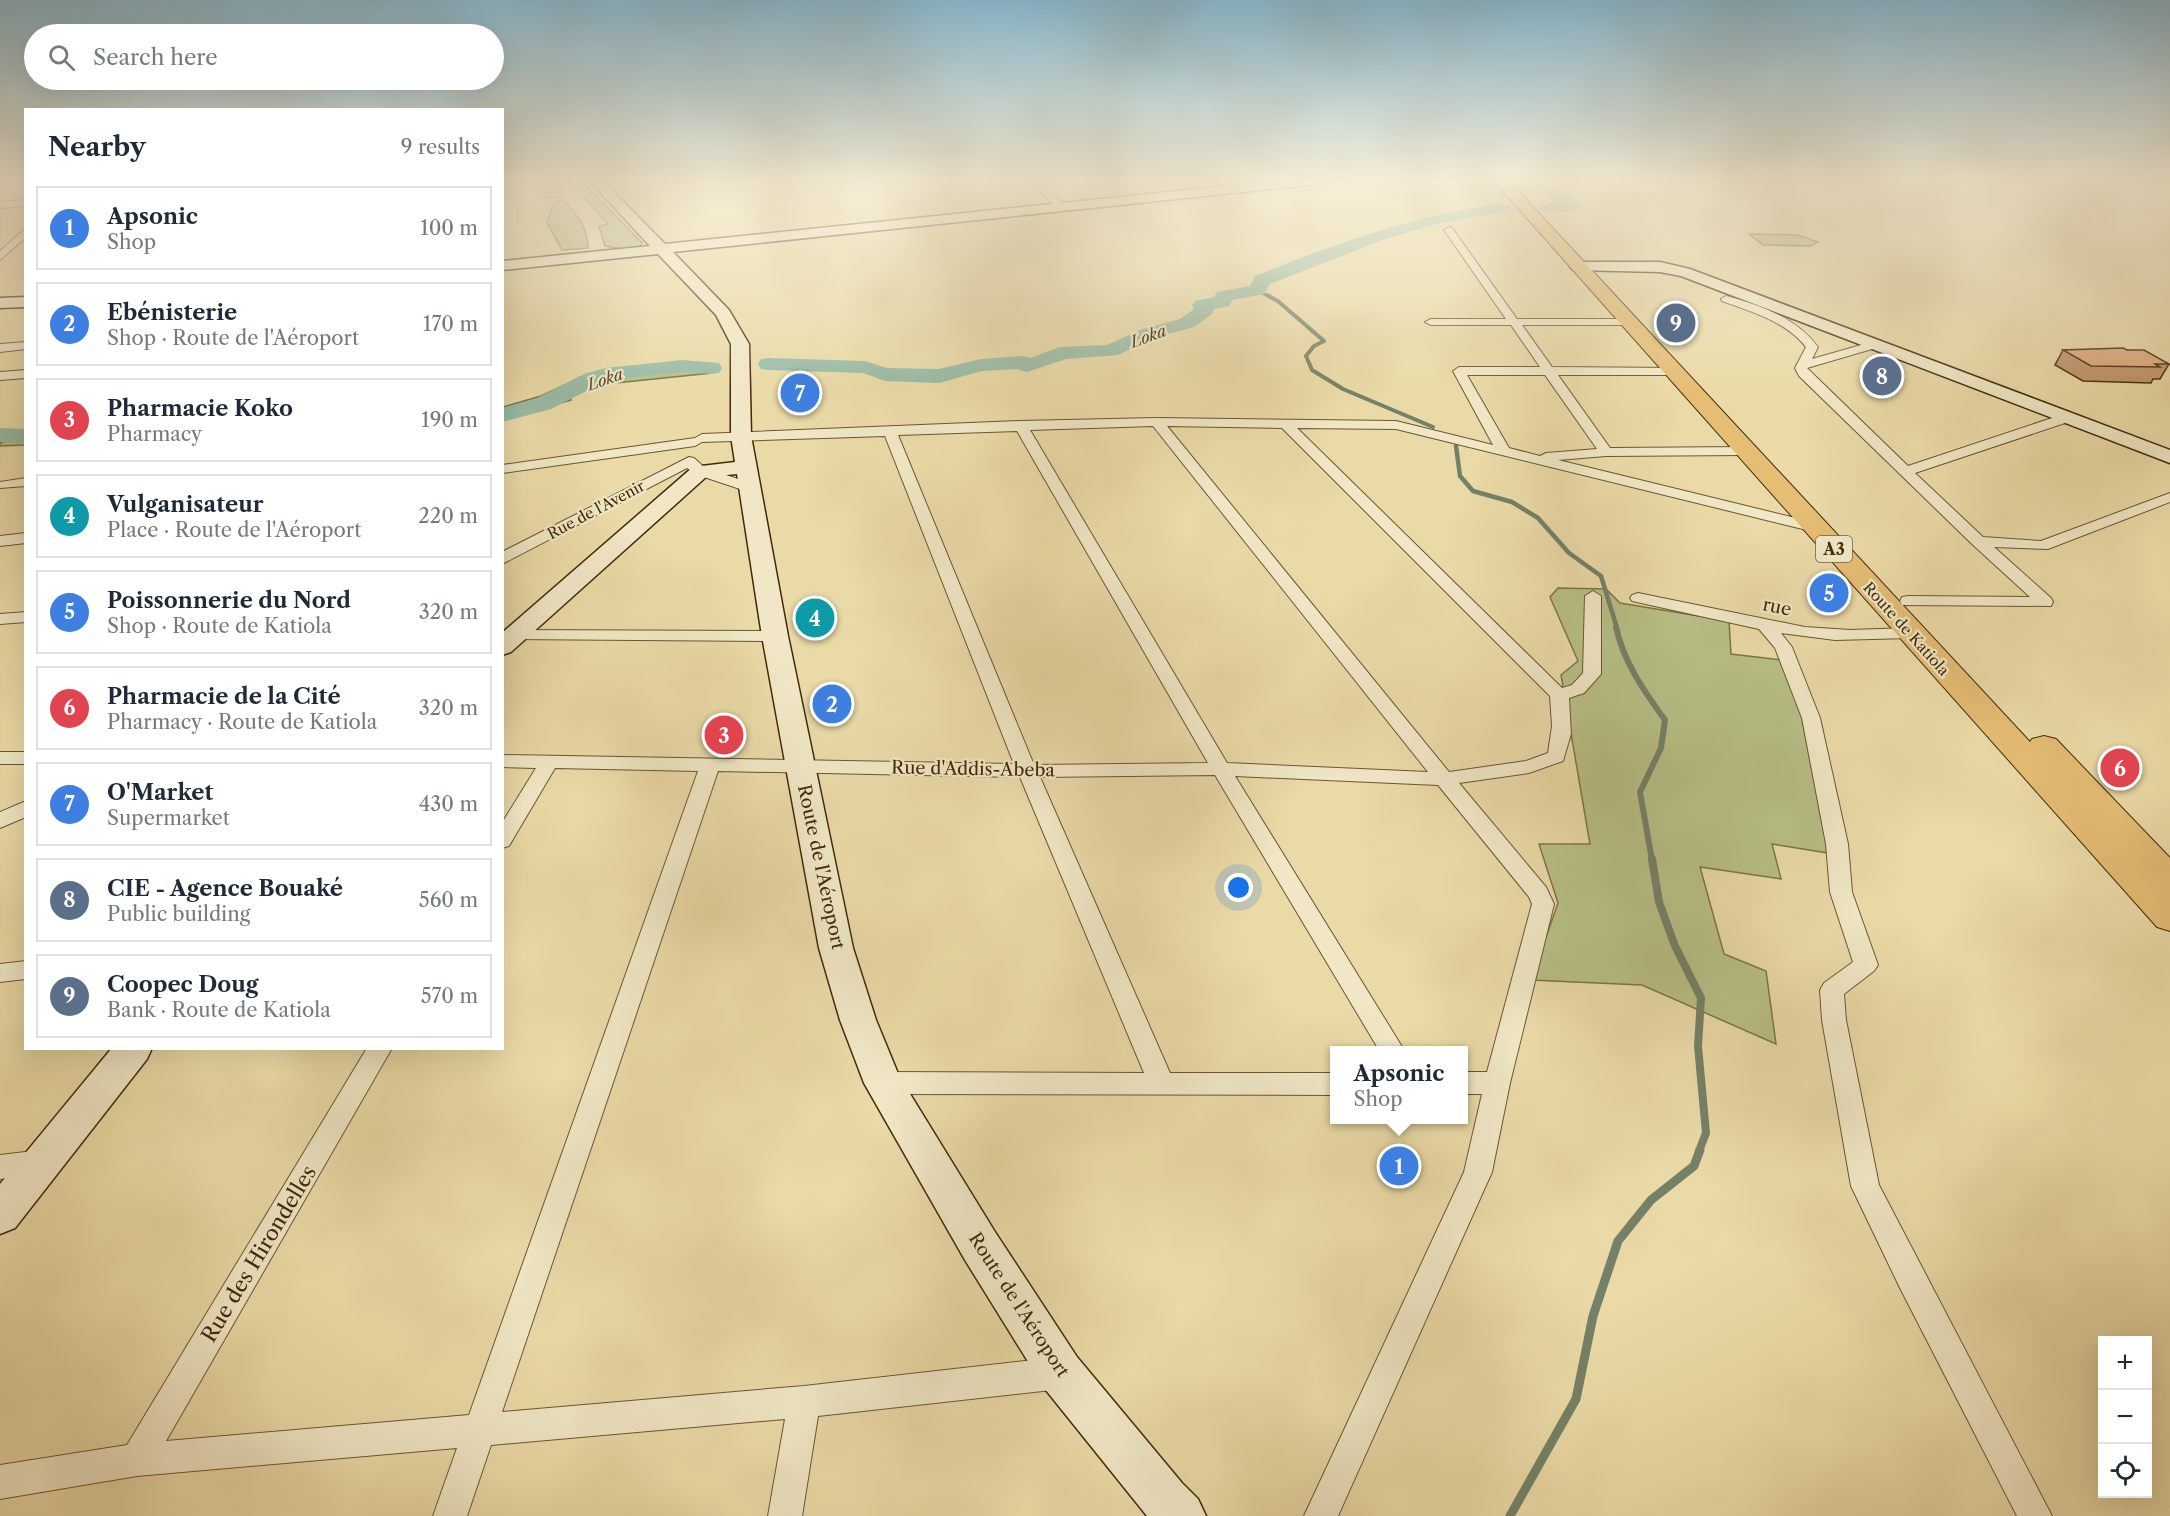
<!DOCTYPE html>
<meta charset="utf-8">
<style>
body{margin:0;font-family:"Libre Caslon Text",serif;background:#f6f6f7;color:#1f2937}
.controls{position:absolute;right:18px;bottom:18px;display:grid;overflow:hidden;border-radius:0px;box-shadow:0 6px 24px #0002}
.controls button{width:54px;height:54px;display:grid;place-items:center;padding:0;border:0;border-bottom:2px solid #e0e1e3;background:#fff;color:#1f2937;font:30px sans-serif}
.you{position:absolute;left:1239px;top:888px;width:21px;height:21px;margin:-15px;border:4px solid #fff;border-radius:50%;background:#1a73e8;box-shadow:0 0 0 9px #1a73e833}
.badge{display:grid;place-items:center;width:39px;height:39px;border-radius:50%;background:#1a73e8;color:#fff;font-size:20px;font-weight:700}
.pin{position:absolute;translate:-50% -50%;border:3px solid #fff;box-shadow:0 2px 6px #0006}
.popup{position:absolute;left:1330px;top:1046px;width:138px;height:78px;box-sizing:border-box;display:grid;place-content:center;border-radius:0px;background:#fff;filter:drop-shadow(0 2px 4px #0005);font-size:20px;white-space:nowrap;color:#747a83}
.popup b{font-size:22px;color:#1f2937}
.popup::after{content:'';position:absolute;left:50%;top:100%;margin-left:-12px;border:12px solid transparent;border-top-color:#fff}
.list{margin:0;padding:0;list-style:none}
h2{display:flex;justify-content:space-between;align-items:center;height:78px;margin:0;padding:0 24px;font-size:26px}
h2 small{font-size:20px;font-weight:400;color:#747a83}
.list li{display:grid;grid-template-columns:39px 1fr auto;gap:18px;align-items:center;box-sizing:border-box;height:84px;margin:0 12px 12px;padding:0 12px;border:2px solid #e0e1e3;border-radius:0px}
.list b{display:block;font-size:22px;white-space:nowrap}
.list p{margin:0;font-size:20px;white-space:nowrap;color:#747a83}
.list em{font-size:20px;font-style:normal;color:#747a83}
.icon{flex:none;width:33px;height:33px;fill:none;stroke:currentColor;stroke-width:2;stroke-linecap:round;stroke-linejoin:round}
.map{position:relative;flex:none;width:2170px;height:1516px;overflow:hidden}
.search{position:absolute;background:#fff;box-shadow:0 6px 24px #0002;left:24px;top:24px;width:480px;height:66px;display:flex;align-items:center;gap:15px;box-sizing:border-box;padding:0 21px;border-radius:33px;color:#747a83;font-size:22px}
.panel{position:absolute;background:#fff;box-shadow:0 6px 24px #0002;left:24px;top:108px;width:480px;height:942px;border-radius:0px}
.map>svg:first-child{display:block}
.green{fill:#b8bf87;stroke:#7c7548;stroke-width:1.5}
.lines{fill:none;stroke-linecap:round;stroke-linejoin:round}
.stream-far5{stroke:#758167;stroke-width:3}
.stream-far4{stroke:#758167;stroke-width:4}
.stream-far3{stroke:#758167;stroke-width:4.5}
.stream-far2{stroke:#758167;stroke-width:6}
.stream-far1{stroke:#758167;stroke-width:8}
.stream{stroke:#758167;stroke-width:9}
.river{fill:#98bba6;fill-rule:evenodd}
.street-casing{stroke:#6a5730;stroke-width:2}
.secondary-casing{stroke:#402b09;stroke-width:3}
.highway-casing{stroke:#402b09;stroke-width:2}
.street{fill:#f1e7c6;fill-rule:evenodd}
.secondary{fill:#f1e7c6;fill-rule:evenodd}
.highway{fill:#e5bd74;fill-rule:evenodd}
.wall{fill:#c1936c;stroke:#402b09;stroke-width:1.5}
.building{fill:#e0ab7e;stroke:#402b09;stroke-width:1.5}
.labels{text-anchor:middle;stroke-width:4.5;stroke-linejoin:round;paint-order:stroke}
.far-street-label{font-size:15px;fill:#402b09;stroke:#f1e7c6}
.far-water-label{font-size:16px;font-style:italic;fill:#564f30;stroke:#f1e7c6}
.shield{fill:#f1e7c6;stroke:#756342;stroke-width:1.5}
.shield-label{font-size:16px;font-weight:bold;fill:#402b09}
.street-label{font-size:18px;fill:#402b09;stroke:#f1e7c6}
.near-street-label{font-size:21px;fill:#402b09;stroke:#f1e7c6}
</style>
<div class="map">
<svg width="2170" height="1516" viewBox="0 0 2170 1516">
<rect width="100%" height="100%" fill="#eadaa7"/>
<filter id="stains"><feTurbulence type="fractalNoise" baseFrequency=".00333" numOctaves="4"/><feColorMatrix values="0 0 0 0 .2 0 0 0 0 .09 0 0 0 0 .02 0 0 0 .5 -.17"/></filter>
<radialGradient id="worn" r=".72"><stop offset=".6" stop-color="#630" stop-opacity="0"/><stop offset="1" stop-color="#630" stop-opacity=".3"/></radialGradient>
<path class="green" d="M522,179h24l16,18 -18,1z
M567,179h13l62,64 -2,4 -18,2 -17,-3 -6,-20 9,-2z
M564,200c14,17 23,25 24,48l-26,2 -15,-27 7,-21z
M1749,234l48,1 21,7 -8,4 -47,-1z
M712,364v9l-116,12 -26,11 1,4 -68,20v-13l38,-11 43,-20 18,-5z
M0,430l25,1v14l-25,1z
M1558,588l48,1 14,14 109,18 2,33 60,7 37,192 -56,-9 9,35 -81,-12 24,87 42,17 10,73 -134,-59 -111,-5 27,-77 -19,-59h51l-29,-169 17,-14 -28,-64z"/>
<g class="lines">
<path class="stream-far5" d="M1257,290l12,7"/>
<path class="stream-far4" d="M1267,295l12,7 45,39 -10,5 -8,10 6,14 31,19 90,38
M0,442l17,-7"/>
<path class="stream-far3" d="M1456,446l4,30 13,15 39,11 26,16 31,35 32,23 16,52"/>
<path class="stream-far2" d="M1616,627c8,36 28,64 49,93l-4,28 -21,44 12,68"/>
<path class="stream-far1" d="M1652,859l7,43 16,44 26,52 -3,48 8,87 -7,18"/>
<path class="stream" d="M1510,1516l66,-117 17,-83 25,-75 33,-41 43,-34 6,-16"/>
<path class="river" d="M1534,179h16l17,17 12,5 3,6 -8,5 -33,-1 -2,-3 2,-3 15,-2z
M1502,203l6,2 2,3 -2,3 -68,12 -55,16 -115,45 -6,10 -32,6 -3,6 -15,3 -2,5 -18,13 -40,11 -36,17 -52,4 -39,13 -10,-3 -35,2 -43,12 -54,-2 -22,-8 -94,-3 -8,-1 -3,-5 3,-5 8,-1 96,3 22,7 52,1 42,-10 41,-3 8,2 30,-11 47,-2 33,-15 40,-11 14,-10 -2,-4 3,-4 19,-4 3,-5 33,-6 5,-10c81,-33 161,-61 247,-73z
M682,360l37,3 3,5 -3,5 -8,1 -29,-2 -67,7 -15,5 -49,25 -49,13v-14l33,-9 49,-25 22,-6z
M0,428l26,1v14l-26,-1z"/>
<defs>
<path id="street" d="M0,179h7l-7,6z
M1027,179h9l28,26v4h-6z
M1261,179h21l15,4 -4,3z
M26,200v6l-26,2v-6z
M1449,227l3,1 65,91h110l6,3 -6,3h-105l30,42 124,1v6l-4,1h-114l52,73 135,-1 7,4 -7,4 -139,1 -48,4 262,64 3,3 -8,5 -419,-103 -99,-1 265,260 10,-3 11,-12 2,-77 8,-5 8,5v78l-17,19 -15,5 2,36 -8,27 -34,12 -70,10 87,104 8,17 -44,179 -18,89 -154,344h-34l160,-344 18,-78h-18v-22h23l45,-168 -3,-7 -91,-112 -203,-9 169,274h-25l-164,-275 -175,2 130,296h164v22l-451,-1 -9,-3 -4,-8 4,-8 9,-3 261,1 -124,-296 -302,-6 -216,641 302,-26 257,-29 11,5 5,11 -5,11 -11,5 -243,27 -16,100h-34l17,-97 -294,26 -24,71h-34l24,-68 -320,28 -137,23v-34l127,-20 240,-397h25l-226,393 303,-26 229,-644 -143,-3 -46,78 -7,2v-25l34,-55 -34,-1v-12l512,9 -129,-328 -183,6 -7,4 -193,27v-8l193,-27 7,-4 318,-13 137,-3 239,3 97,24 -40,-74 6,-4h81l-29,-42h-80l-6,-3 6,-3h75l-62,-89zM1467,375h78l52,74 -51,4 -6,3 -31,-8zM1153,426l275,346 -201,-9 -197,-333zM1167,426l115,2 268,268 2,30 -4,27 -22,8 -77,11zM1017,431l191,332 -174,2 -136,-330z
M26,228v9l-26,23v-9z
M1726,296c34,9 71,22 92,51l-6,12 63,-18 4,2v4l-72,21 101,98 153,-51h10l2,3 -2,3 -156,52 68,64 58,4 129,-48v9l-122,47 -54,-2 57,51 2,4 -2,4 -149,-1 -2,-4 2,-4 6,-1 122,1 -58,-53 -173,-168 -4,-8 11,-21c-21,-26 -54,-35 -84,-46l-1,-2z
M26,342v7l-26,3v-8z
M26,370v8l-26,2v-8z
M689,457l5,1 11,10 48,16 2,3 -7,4 -5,-1 -48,-16 -8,-6 -185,96v-12z
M26,478v8l-26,2v-6z
M26,533v10l-26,3v-10z
M1638,593l167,34 45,3 60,-2 6,1 3,4 -3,4 -6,1 -75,2 -54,-7 11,14 28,71 28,126 4,48 26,73 -4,6 -30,23 2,26 33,165 173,331h-35l-117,-228 -49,-102 -29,-166 -2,-30 4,-7 29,-21 -23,-70 -4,-48 -24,-126 -27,-70 -16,-19 -127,-28 -2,-3 2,-3z
M26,612v10l-26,2v-10z
M516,630l259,1 6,1 3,4 -3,4 -6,1 -265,-2 -3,-4 3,-4z
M0,752h26v12h-26z
M26,801v16l-26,11v-16z
M26,961v18l-26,3v-18z
M42,1150l10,3 4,9 -4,9 -10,3 -42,5v-24z"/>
<path id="secondary" d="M588,179h13l64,65 628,-65h41l-6,4 -655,69 56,58 20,34 2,92 37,200 65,312 23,72 23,56 96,156 82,125 105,126 16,16 8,17h-59l-102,-127 -80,-129 -101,-177 -24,-63 -21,-72 -57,-312 -25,-162 -31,3 -195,175 -9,3v-22l191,-166 42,-5 -4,-26v-92l-15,-29 -58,-61 -156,16v-9l148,-15z
M1578,262h82l30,7 480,181v13l-489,-187 -21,-4 -87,-2 -3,-3z
M26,297v10l-26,1v-10z
M112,1048h40l-5,11 -132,169 -15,6v-50z"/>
<path id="highway" d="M1492,179h15l523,563 2,-3 12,-3 12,3 114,119v73l-13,-4z"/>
</defs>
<use href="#street" class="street-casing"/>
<use href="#secondary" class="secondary-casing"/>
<use href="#highway" class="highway-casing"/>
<use href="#street" class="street"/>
<use href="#secondary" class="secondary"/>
<use href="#highway" class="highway"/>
</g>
<path class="wall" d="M2063,350h64l42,14 -9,15h-7l-2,4 -68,-2 -28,-16z"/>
<path class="building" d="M2123,348l4,2h17l25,14h-14l5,3 -69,-1 -28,-16z"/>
<linearGradient id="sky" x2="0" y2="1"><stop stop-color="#88b7ce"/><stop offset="0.46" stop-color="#f6eed7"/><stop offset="1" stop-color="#f6eed7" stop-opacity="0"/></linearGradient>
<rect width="2170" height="391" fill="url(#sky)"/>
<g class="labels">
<g class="far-street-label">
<text transform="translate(596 510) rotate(-28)" y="5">Rue de l'Avenir</text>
<text transform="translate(1906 629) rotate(48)" y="5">Route de Katiola</text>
</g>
<g class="far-water-label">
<text transform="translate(1148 336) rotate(-20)" y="6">Loka</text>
<text transform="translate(605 379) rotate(-19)" y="6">Loka</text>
</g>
<rect class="shield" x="1816" y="536" width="36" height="26" rx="4.5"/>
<g class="shield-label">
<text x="1834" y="555">A3</text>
</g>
<g class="street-label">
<text transform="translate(1777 607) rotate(12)" y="6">rue</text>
<text transform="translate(973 769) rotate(1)" y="6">Rue d'Addis-Abeba</text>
<text transform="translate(821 867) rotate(78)" y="6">Route de l'Aéroport</text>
<text transform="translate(1019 1305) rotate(57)" y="6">Route de l'Aéroport</text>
</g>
<g class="near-street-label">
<text transform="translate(259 1254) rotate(-59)" y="7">Rue des Hirondelles</text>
</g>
</g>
<rect width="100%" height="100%" filter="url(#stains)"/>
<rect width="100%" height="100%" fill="url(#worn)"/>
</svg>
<div class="controls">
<button>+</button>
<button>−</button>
<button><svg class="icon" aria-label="locate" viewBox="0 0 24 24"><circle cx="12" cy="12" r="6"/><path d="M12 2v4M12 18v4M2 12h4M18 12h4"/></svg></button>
</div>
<div class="you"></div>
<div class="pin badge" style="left:1399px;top:1166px;background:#3f7fe0">1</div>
<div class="popup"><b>Apsonic</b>Shop</div>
<div class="pin badge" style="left:832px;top:704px;background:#3f7fe0">2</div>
<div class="pin badge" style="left:724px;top:735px;background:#e0444e">3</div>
<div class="pin badge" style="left:815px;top:618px;background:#0f9aa8">4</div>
<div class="pin badge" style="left:1829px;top:593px;background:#3f7fe0">5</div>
<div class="pin badge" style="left:2120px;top:768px;background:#e0444e">6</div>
<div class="pin badge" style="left:800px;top:393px;background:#3f7fe0">7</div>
<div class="pin badge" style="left:1882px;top:376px;background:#5c6f8a">8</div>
<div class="pin badge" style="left:1676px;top:323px;background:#5c6f8a">9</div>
<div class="search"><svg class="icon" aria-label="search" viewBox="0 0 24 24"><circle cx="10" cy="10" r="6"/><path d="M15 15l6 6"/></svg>Search here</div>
<section class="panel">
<h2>Nearby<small>9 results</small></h2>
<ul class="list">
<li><span class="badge" style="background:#3f7fe0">1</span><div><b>Apsonic</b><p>Shop</p></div><em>100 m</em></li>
<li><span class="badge" style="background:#3f7fe0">2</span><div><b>Ebénisterie</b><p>Shop · Route de l'Aéroport</p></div><em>170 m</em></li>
<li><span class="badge" style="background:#e0444e">3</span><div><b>Pharmacie Koko</b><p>Pharmacy</p></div><em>190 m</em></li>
<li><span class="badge" style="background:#0f9aa8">4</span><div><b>Vulganisateur</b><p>Place · Route de l'Aéroport</p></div><em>220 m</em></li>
<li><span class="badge" style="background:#3f7fe0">5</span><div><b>Poissonnerie du Nord</b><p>Shop · Route de Katiola</p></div><em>320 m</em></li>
<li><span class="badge" style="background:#e0444e">6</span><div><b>Pharmacie de la Cité</b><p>Pharmacy · Route de Katiola</p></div><em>320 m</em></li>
<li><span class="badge" style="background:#3f7fe0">7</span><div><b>O'Market</b><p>Supermarket</p></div><em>430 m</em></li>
<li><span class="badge" style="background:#5c6f8a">8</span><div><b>CIE - Agence Bouaké</b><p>Public building</p></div><em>560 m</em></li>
<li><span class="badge" style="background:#5c6f8a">9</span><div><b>Coopec Doug</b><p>Bank · Route de Katiola</p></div><em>570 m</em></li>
</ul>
</section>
</div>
